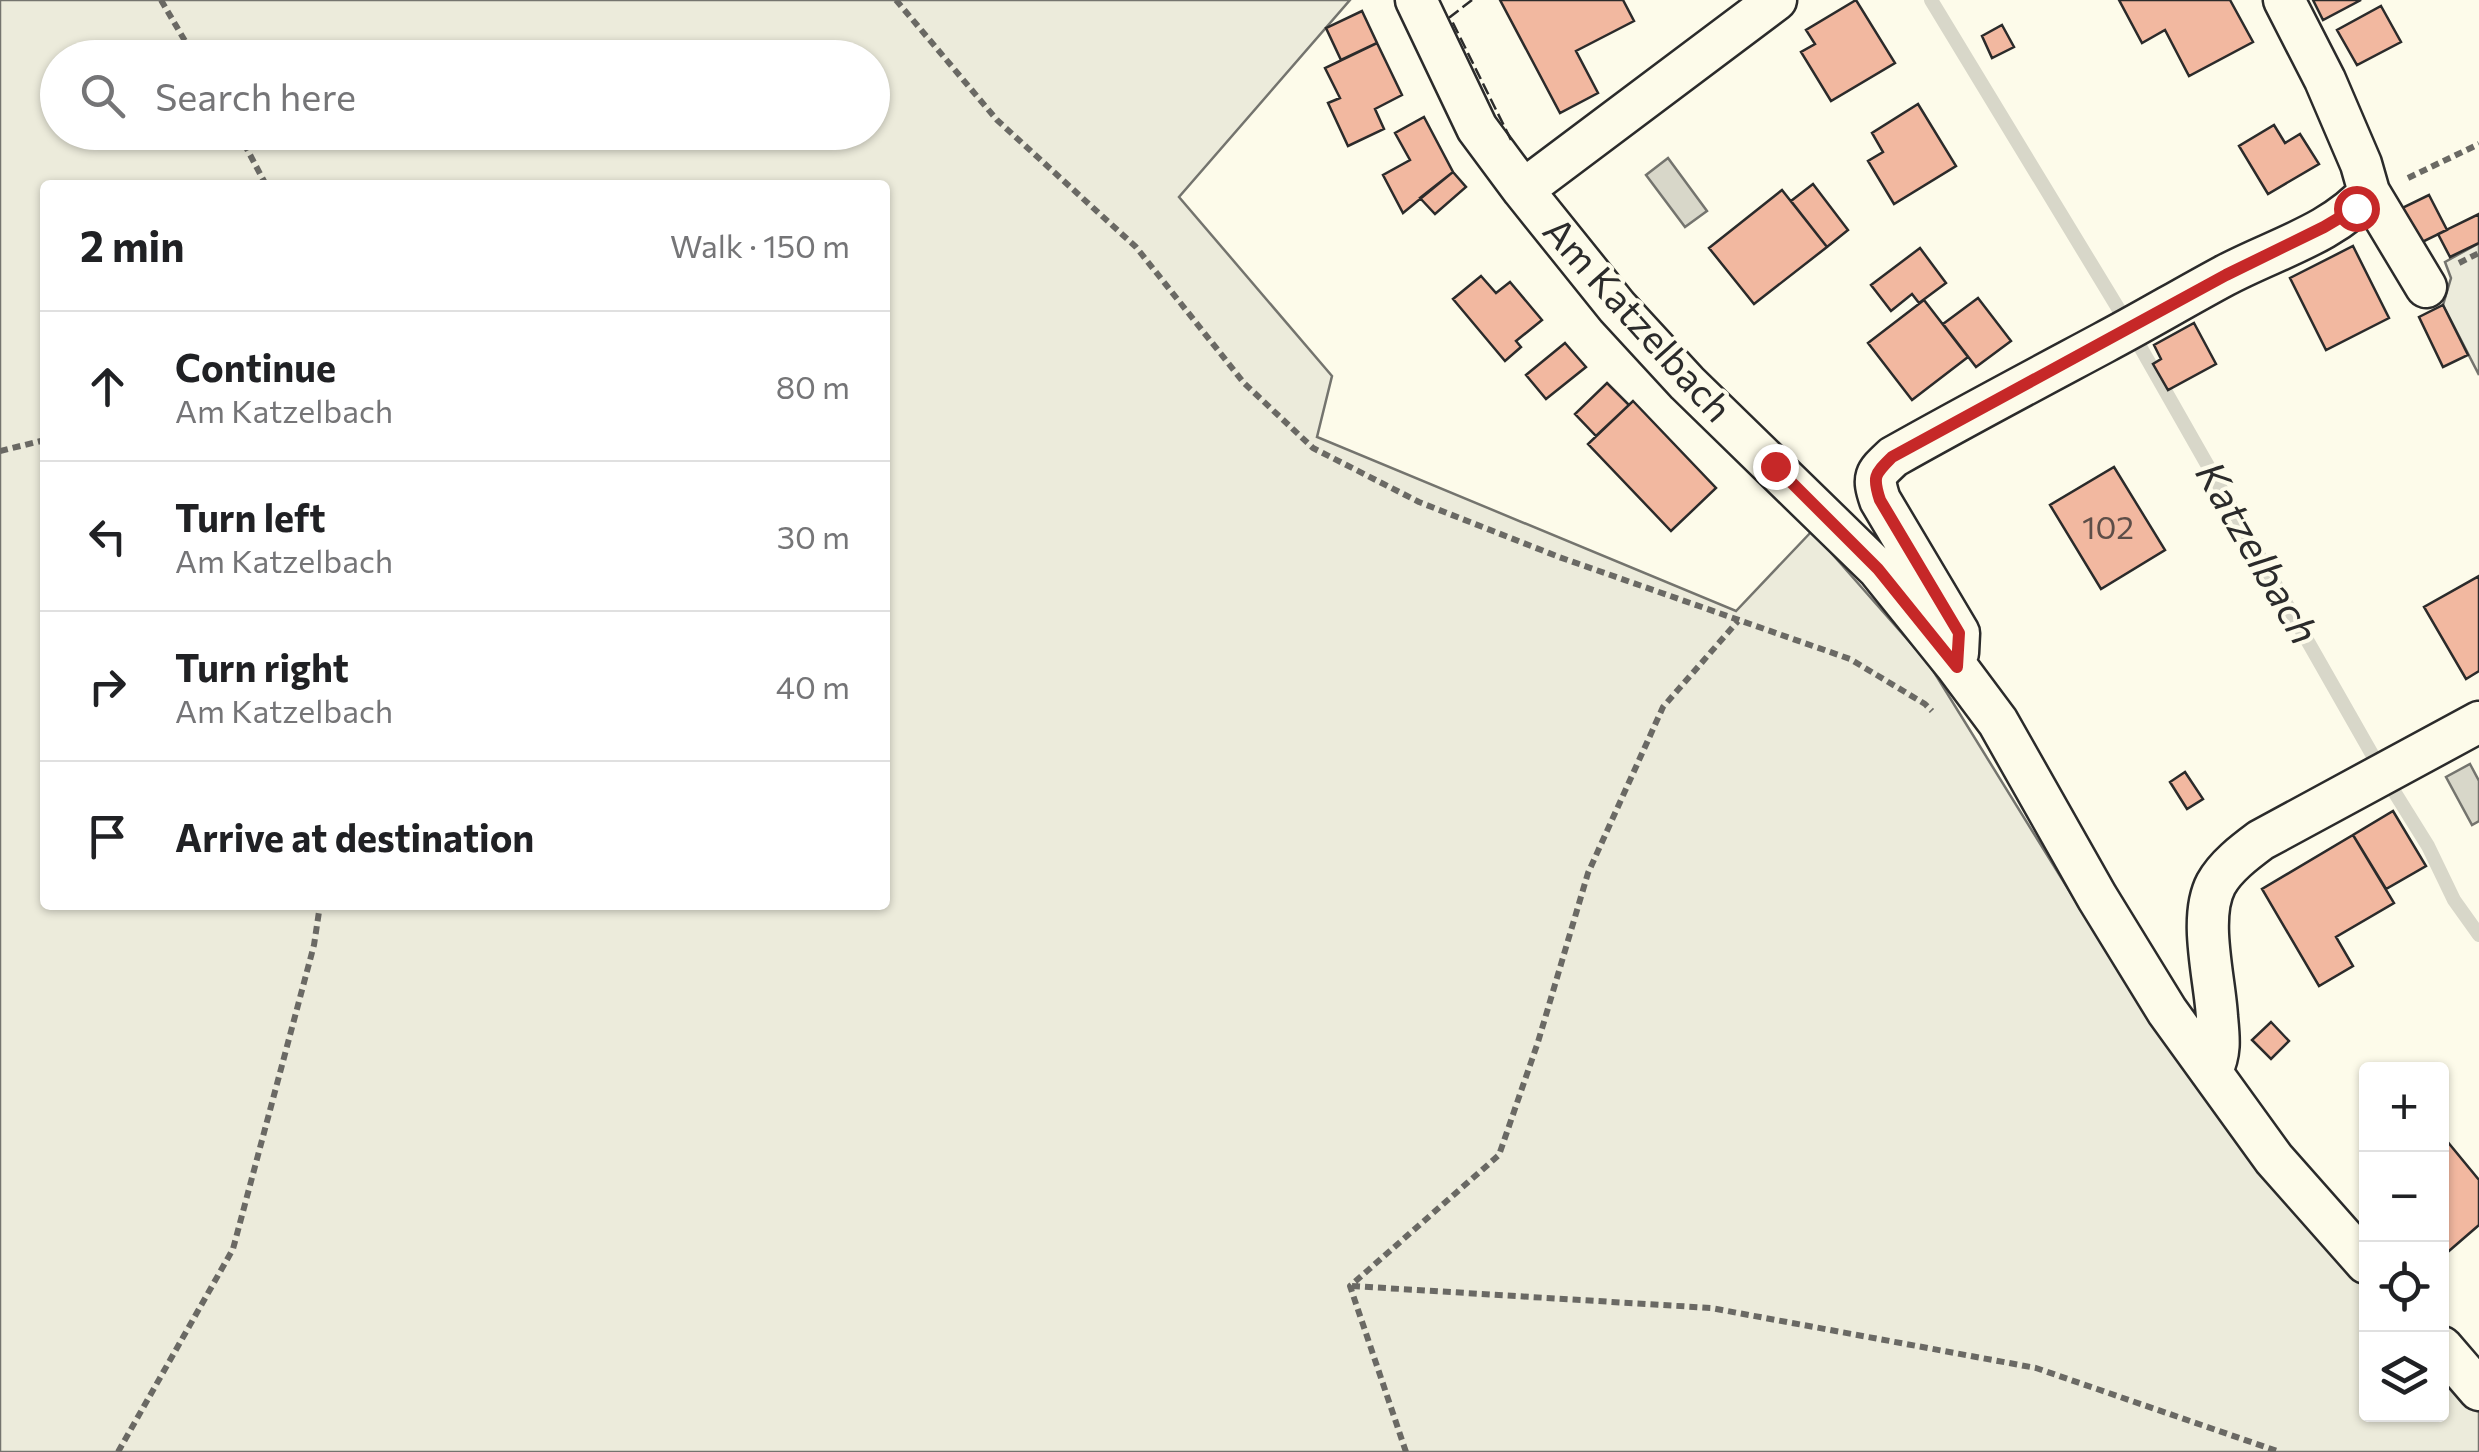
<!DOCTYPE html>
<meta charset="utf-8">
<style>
body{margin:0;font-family:Commissioner,sans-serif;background:#f2f2f2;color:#202124}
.controls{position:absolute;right:30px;bottom:30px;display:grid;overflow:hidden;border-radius:10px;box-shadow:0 2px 8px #0004}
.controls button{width:90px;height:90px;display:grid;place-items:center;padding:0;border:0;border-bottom:2px solid #e0e0e0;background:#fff;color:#202124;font:50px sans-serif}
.stop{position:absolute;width:30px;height:30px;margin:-22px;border:8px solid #c62828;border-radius:50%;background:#fff}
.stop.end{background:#c62828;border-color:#fff;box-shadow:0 2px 10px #0008}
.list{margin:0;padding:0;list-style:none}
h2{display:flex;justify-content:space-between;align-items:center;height:130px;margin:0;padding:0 40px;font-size:42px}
h2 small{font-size:32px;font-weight:400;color:#757577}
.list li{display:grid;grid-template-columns:65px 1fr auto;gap:30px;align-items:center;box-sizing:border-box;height:150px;padding:0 40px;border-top:2px solid #e0e0e0}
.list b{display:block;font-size:38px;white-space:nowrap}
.list p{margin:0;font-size:32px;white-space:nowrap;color:#757577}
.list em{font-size:32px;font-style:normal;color:#757577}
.icon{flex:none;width:55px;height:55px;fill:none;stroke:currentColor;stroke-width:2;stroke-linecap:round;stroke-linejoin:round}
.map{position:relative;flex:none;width:2479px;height:1452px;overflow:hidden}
.search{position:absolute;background:#fff;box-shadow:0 2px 8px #0004;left:40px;top:40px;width:850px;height:110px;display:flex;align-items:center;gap:25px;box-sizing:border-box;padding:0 35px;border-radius:55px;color:#757577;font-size:38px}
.panel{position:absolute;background:#fff;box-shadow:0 2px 8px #0004;left:40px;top:180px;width:850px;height:730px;border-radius:10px}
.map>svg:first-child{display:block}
.green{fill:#ecebdb;stroke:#74746e;stroke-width:2.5;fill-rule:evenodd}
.water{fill:#d8d7c9;stroke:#74746e;stroke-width:2.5}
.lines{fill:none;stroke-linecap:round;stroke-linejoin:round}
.stream{stroke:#d8d7c9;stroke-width:14}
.building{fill:#f2b8a0;stroke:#2b2b2b;stroke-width:2.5}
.street-casing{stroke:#2b2b2b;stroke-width:45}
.path{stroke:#6a6964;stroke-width:6;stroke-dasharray:8 5;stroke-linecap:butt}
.street{stroke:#fdfbea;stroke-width:40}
.fence{stroke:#2b2b2b;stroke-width:2.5;stroke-dasharray:12 5;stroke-linecap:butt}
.route{stroke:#c62828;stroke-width:12}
.labels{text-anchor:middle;stroke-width:8;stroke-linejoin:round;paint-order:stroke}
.number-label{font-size:32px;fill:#5d4e48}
.street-label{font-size:38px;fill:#2b2b2b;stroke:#fdfbea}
.water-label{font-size:40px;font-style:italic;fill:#2b2b2b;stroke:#fdfbea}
</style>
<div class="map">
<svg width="2479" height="1452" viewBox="0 0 2479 1452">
<rect width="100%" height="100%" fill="#fdfbea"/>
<path class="green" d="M0,0h1350l-171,197 153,179 -15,61 419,174 76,-80 117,133 167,270 106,149 164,202v129h76v-42l37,39v41h-2479zM58,58h814v74h-814zM45,185h840v720h-840z
M2479,243v132l-36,-70 8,-27 -6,-16z"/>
<path class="water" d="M1668,158l39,53 -22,16 -39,-52z
M2470,764l9,17v40l-7,4 -26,-48z"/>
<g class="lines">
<path class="stream" d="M1931,0l190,313
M2138,343l239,420
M2390,785l38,61 26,54 25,35"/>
</g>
<path class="building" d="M1500,0h123l11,21 -58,30 22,42 -38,20z
M1856,0l39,63 -64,38 -30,-49 14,-8 -9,-14z
M2119,0h111l23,42 -64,34 -24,-46 -23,13z
M2313,0h48l-38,20z
M2381,6l20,36 -44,23 -20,-35z
M1362,11l15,32 -36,17 -15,-32z
M2002,25l12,22 -22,11 -10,-22z
M1377,43l25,52 -27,14 9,20 -36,17 -20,-43 12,-5 -15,-30z
M1918,104l38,62 -62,38 -26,-43 15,-9 -11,-19z
M1424,117l29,55 -50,41 -20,-38 27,-15 -15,-27z
M2274,125l11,18 15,-9 19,30 -51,30 -29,-48z
M1453,172l13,15 -31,27 -15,-16z
M1813,184l35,46 -21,17 -36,-46z
M1782,190l45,57 -73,57 -45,-56z
M2429,195l18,35 -29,14 -18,-35z
M2479,214v29l-29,14 -12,-23z
M2353,246l36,72 -63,32 -36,-72z
M1920,248l26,35 -27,20 -7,-9 -21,17 -20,-26z
M1481,276l15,17 14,-11 32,38 -26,21 5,6 -16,14 -52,-62z
M1978,298l33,43 -35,26 -33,-43z
M1924,300l44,57 -56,43 -44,-57z
M2443,305l25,50 -25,12 -24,-50z
M2194,323l22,41 -48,26 -15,-26 8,-5 -7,-14z
M1565,343l21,24 -40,32 -20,-24z
M1607,383l22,22 -33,31 -21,-22z
M1633,401l83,87 -45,43 -83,-87z
M2114,467l51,83 -64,39 -51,-84z
M2479,576v95l-13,8 -42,-72z
M2185,772l18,27 -16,10 -17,-27z
M2393,811l33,55 -40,23 -33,-54z
M2353,835l41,68 -58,34 17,29 -34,20 -57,-97z
M2271,1022l18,19 -18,18 -19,-19z
M2442,1135l37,45v45l-37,32z"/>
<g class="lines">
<defs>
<path id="street" d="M1416,0l61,128 46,62 94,117 70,76 191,186 79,98 41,55 99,175 70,114 107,148 92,104
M2284,0l41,80 36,84 8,28 57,95
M1523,190l253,-190
M1958,653l1,-20 -79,-133c-8,-24 -5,-26 13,-43 69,-39 139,-76 210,-114 40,-21 80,-45 121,-67 48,-26 109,-42 145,-84
M2212,1071c9,-19 7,-33 5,-54 -2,-38 -19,-99 -1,-133 10,-18 29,-32 45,-44l218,-118
M2442,1347l37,43"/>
</defs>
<use href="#street" class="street-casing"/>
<path class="path" d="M161,0l34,58
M896,0l101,120 139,127 108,136 69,65 106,54 140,55 291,102 75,45 7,7
M238,132l28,53
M2408,178l71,-34
M2459,263l20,-10
M0,451l45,-11
M1352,1286l359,22 325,60 244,84
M118,1452l115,-203 81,-304 6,-40
M1406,1452l-56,-166 149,-131 39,-113 50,-169 75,-166 75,-86"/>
<use href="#street" class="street"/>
<path class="fence" d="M1472,0l-22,17 63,127"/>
</g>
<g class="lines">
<path class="route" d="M1775,466l103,103 79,98 2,-34 -79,-133c-8,-24 -5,-26 12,-43l334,-182 98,-48 32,-19"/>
</g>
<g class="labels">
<g class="number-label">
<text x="2108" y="539">102</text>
</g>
<g class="street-label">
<text transform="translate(1637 320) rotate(48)" y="13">Am Katzelbach</text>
</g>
<g class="water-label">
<text transform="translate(2257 553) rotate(60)" y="14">Katzelbach</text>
</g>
</g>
</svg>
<div class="controls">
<button>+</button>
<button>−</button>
<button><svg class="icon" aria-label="locate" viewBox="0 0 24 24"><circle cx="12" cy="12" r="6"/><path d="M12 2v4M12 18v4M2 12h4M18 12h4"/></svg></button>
<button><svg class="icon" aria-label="layers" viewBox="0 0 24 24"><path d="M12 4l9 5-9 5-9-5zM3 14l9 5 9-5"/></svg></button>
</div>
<div class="stop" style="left:2356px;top:208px"></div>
<div class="stop end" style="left:1775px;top:466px"></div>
<div class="search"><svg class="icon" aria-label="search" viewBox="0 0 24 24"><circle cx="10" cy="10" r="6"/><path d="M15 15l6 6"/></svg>Search here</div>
<section class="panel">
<h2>2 min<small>Walk · 150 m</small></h2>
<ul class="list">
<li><svg class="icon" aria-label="ahead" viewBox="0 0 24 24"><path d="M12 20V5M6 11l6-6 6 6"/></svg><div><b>Continue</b><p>Am Katzelbach</p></div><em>80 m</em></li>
<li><svg class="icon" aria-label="left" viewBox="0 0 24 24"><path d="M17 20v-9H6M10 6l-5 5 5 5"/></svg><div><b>Turn left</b><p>Am Katzelbach</p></div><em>30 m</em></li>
<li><svg class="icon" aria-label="right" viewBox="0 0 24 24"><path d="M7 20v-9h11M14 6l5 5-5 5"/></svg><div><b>Turn right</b><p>Am Katzelbach</p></div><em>40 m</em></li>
<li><svg class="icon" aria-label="arrive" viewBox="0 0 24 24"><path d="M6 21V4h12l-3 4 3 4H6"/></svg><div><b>Arrive at destination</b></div></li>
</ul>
</section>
</div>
